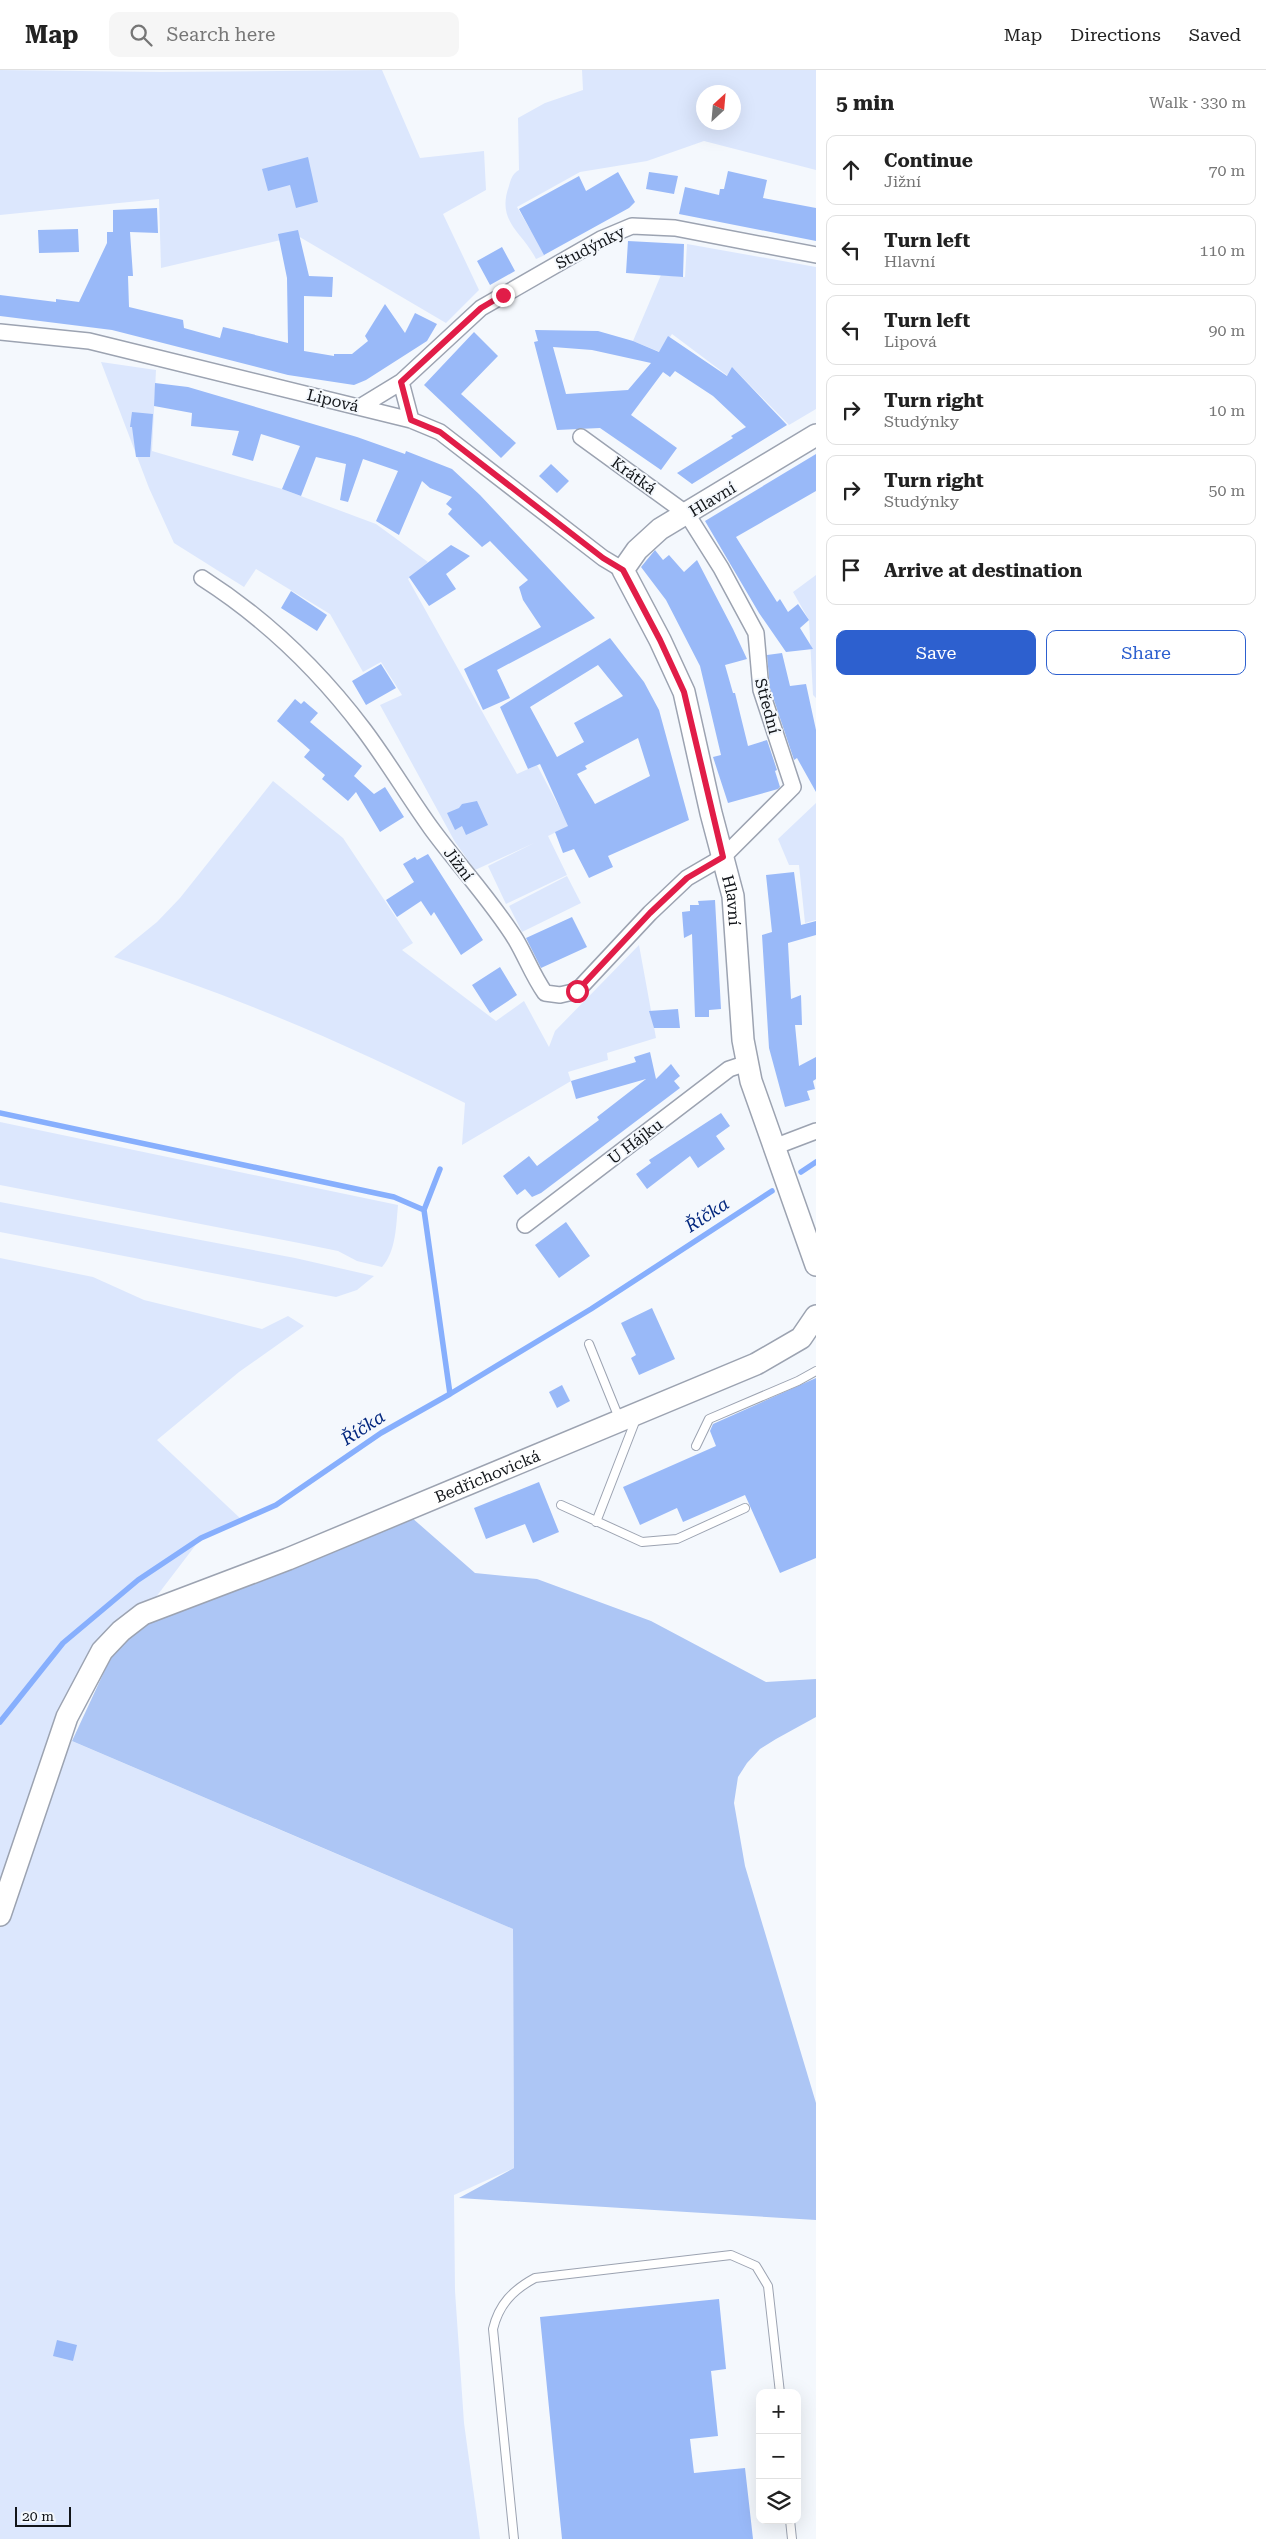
<!DOCTYPE html>
<meta charset="utf-8">
<style>
body{margin:0;font-family:"Roboto Serif",serif;background:#f6f6f6;color:#222}
.controls{position:absolute;right:15px;bottom:15px;display:grid;overflow:hidden;border-radius:10px;box-shadow:0 5px 20px #0002}
.controls button{width:45px;height:45px;display:grid;place-items:center;padding:0;border:0;border-bottom:1px solid #e0e0e0;background:#fff;color:#222;font:25px sans-serif}
.compass{position:absolute;left:696px;top:15px;width:45px;height:45px;border-radius:50%;background:#fff;box-shadow:0 5px 20px #0002;rotate:26deg}
.scale{position:absolute;left:15px;bottom:12px;width:56px;box-sizing:border-box;padding-left:5px;border:2px solid #121519;border-top:0;font-size:14px;line-height:18px;white-space:nowrap;color:#121519;-webkit-text-stroke:4px #f4f8fd;paint-order:stroke}
.stop{position:absolute;width:15px;height:15px;margin:-11px;border:4px solid #e11d48;border-radius:50%;background:#fff}
.stop.end{background:#e11d48;border-color:#fff;box-shadow:0 1px 5px #0008}
.list{margin:0;padding:0;list-style:none}
h2{display:flex;justify-content:space-between;align-items:center;height:65px;margin:0;padding:0 20px;font-size:21px}
h2 small{font-size:16px;font-weight:400;color:#767676}
.list li{display:grid;grid-template-columns:32px 1fr auto;gap:15px;align-items:center;box-sizing:border-box;height:70px;margin:0 10px 10px;padding:0 10px;border:1px solid #e0e0e0;border-radius:10px}
.list b{display:block;font-size:19px;white-space:nowrap}
.list p{margin:0;font-size:16px;white-space:nowrap;color:#767676}
.list em{font-size:16px;font-style:normal;color:#767676}
.actions{display:flex;gap:10px;padding:15px 20px}
.actions a{flex:1;padding:11px 0;border:1px solid #2d60cf;border-radius:10px;text-align:center;font-size:18px;color:#2d60cf}
.actions .main{background:#2d60cf;color:#fff}
.icon{flex:none;width:28px;height:28px;fill:none;stroke:currentColor;stroke-width:2;stroke-linecap:round;stroke-linejoin:round}
.map{position:relative;flex:none;width:816px;height:2469px;overflow:hidden}
header{display:flex;align-items:center;gap:30px;box-sizing:border-box;height:70px;padding:0 25px;background:#fff;border-bottom:1px solid #e0e0e0}
header strong{font-size:24px}
nav{display:flex;gap:28px;margin-inline-start:auto;font-size:18px}
.search{width:350px;height:45px;background:#f6f6f6;display:flex;align-items:center;gap:12px;box-sizing:border-box;padding:0 18px;border-radius:10px;color:#767676;font-size:19px}
main{display:flex}
aside{flex:1;background:#fff}
.map>svg:first-child{display:block}
.green{fill:#dce7fd;fill-rule:evenodd}
.forest{fill:#adc6f5}
.lines{fill:none;stroke-linecap:round;stroke-linejoin:round}
.stream{stroke:#87affd;stroke-width:5.5}
.building{fill:#99b9f8;fill-rule:evenodd}
.lane-casing{stroke:#9ca3b1;stroke-width:10}
.street-casing{stroke:#9ca3b1;stroke-width:18}
.secondary-casing{stroke:#9ca3b1;stroke-width:24}
.lane{stroke:#fff;stroke-width:8}
.street{stroke:#fff;stroke-width:15}
.secondary{stroke:#fff;stroke-width:21}
.route{stroke:#e11d48;stroke-width:6}
.labels{text-anchor:middle;stroke-width:4;stroke-linejoin:round;paint-order:stroke}
.street-label{font-size:16px;fill:#121519;stroke:#f4f8fd}
.water-label{font-size:18px;font-style:italic;fill:#04287f;stroke:#f4f8fd}
</style>
<header>
<strong>Map</strong>
<div class="search"><svg class="icon" aria-label="search" viewBox="0 0 24 24"><circle cx="10" cy="10" r="6"/><path d="M15 15l6 6"/></svg>Search here</div>
<nav><a>Map</a><a>Directions</a><a>Saved</a></nav>
</header>
<main>
<div class="map">
<svg width="816" height="2469" viewBox="0 0 816 2469">
<rect width="100%" height="100%" fill="#f4f8fd"/>
<path class="green" d="M0,0l161,2 221,-2 38,88 64,-7 2,39 -43,24 36,76 -33,33 -148,-87 -137,32 -2,-69 -159,16z
M582,0h234v100l-112,-29 -57,20 -67,11 -63,35 28,48 -9,4c-14,-28 -40,-37 -27,-73 2,-7 3,-12 10,-16l-1,-52 27,-15 38,-13zM704,22h30v30h-30z
M687,174l129,23v142l-27,16 -55,-56 -6,7 -56,-42 -12,18 -27,-11 28,-66 24,2z
M101,292l55,8 -4,81 130,38 94,35 52,38 -20,17 109,195 20,-9 32,61 -21,10 19,39 -61,29 -18,-38 46,-23 -59,27 -20,-28 -75,-137 22,-10 -21,-33 -18,10 -33,-58 -74,-45 -12,18 -70,-44 -25,-55z
M816,505v123l-3,-3 -4,-75 -16,-28z
M273,711l70,57 70,105 -11,7 94,71 28,-20 25,46 6,-16 84,-86 17,93 -49,15 1,7 -40,12 3,9 -109,64 3,-42c-113,-57 -230,-107 -351,-146l43,-35 23,-24z
M816,733v117l-11,3 -6,-58h-10l-11,-26z
M567,806l14,27 -59,29 -13,-26z
M0,1052l398,83c-2,22 -2,46 -16,62l-25,-6 -19,-10 -39,-8 -299,-58z
M0,1132l295,56 79,18 -17,14 -21,7 -336,-65z
M0,1188l93,19 51,23 118,29 26,-13 16,10 -65,46 -82,68 85,80 -41,18 -58,76 -22,17 -61,105 453,193 1,239 -60,27 1,96 9,132 16,116h-480z"/>
<path class="forest" d="M411,1447l64,56 62,6 114,42 115,61 50,-3v38l-40,22 -16,10 -13,14 -9,14 -4,26 11,63 71,237v117l-357,-22 55,-30 -1,-239 -441,-188 39,-84 19,-21 28,-20z"/>
<g class="lines">
<path class="stream" d="M0,1043l394,84 30,13
M440,1099l-16,41 26,184
M801,1102l15,-10
M0,1652l63,-79 75,-63 63,-42 75,-33 105,-72 69,-39 141,-85 181,-118"/>
</g>
<path class="building" d="M308,87l10,45 -22,6 -6,-23 -22,6 -6,-22z
M728,101l39,9 -4,18 53,10v33l-137,-27 6,-27 34,8 1,-6h4z
M618,102l17,30 -6,6 -85,47 -25,-46 60,-33 7,15z
M649,102l29,4 -4,18 -28,-5z
M157,138l1,25 -28,-1 3,44h-5l1,31 54,13 1,8 36,10 3,-11 65,16 -1,-65 -9,-44 20,-4 11,46 24,1 -1,20 -28,-1v55l30,5v-2h18l16,-13 -3,-5 20,-32 20,29 10,-20 22,11 -10,17 -61,39 -12,5 -66,-10 -176,-45 -112,-14v-21l56,7v-3l23,3 28,-59v-11h6v-22z
M78,159l1,23 -40,1 -1,-23z
M628,171l56,3 -1,33 -57,-4z
M502,177l13,24 -25,14 -13,-24z
M535,260l63,1 35,10 26,11 9,-16 59,40 5,-9 55,58 -95,59 -15,-11 56,-35 -2,-2 15,-9 -33,-31 -38,-25 -5,6 -7,-5 -32,43 46,33 -16,22 -61,-42 -43,2 -23,-88 4,-1zM553,277l39,3 59,13 -23,27 -62,4z
M474,262l24,24 -37,38 55,49 -15,15 -77,-73z
M155,313l33,4 169,50 48,17 1,-3 46,18 28,26 115,123 -98,52 13,28 -27,12 -19,-41 77,-42 -18,-27 -4,-13 9,-7 -38,-39 -8,6 -34,-33 4,-5 -6,-5 6,-7 -22,-9 -8,-7 -23,54 -23,-14 22,-50 -35,-12 -15,43 -8,-2 6,-36 -30,-7 -15,39 -19,-7 18,-43 -39,-12 -8,27 -21,-6 7,-24 -48,-5 1,-13 -38,-7z
M132,342l21,2 -3,43h-14l-4,-30h-2z
M816,384v37l-80,46 41,65 3,-3 8,13 10,-8 11,16 -9,8 13,21 -27,3 -27,-39 -54,-92z
M551,394l18,17 -12,12 -18,-17z
M451,475l19,11 -24,18 10,15 -27,17 -20,-29z
M655,480l8,10 6,-5 15,17 13,-12 36,69 14,30 -22,6 8,28h2l13,53 19,-6 10,30 -2,1 5,16 -2,2 -50,14 -15,-46 8,-2 -21,-89 -34,-66 -25,-33z
M291,521l36,24 -10,16 -36,-23z
M610,568l34,44 15,28 30,110 -81,36 5,11 -24,11 -15,-29 -11,4 -8,-21 13,-6 -28,-62 -12,5 -28,-62zM598,595l25,31 -49,27 10,19 -27,15 -27,-50zM638,668l12,38 -55,28 -18,-30 10,-5 -2,-3z
M782,583l8,33 16,-2 10,46v62l-19,-34 -3,2 -24,-72 -3,-33z
M381,594l15,24 -30,17 -14,-24z
M295,629l6,5 3,-3 14,12 -8,9 52,44 -8,10 20,18 11,-7 19,30 -24,15 -24,-40 -8,9 -26,-22 3,-4 -21,-18 6,-7 -33,-29z
M477,731l11,24 -22,10 -4,-9 -7,4 -8,-17 12,-5 3,-4z
M428,784l55,86 -22,15 -27,-43 -3,4 -10,-15 -24,16 -11,-17 28,-18 -11,-18 12,-7 2,3z
M794,802l7,53 15,-4v14l-28,8 3,56 10,-4 1,30h-7l4,41 17,-9v22l-3,2 2,8 -8,2 3,9 -25,7 -16,-59 -7,-113 10,-3 -6,-57z
M715,830l6,109 -12,1v7h-14l-3,-83 -8,4 -2,-26 8,-1v-6h9l-1,-4z
M572,847l15,30 -46,21 -15,-30z
M500,897l17,28 -27,18 -18,-28z
M678,939l2,19h-26l-5,-17z
M650,982l6,27 15,-15 9,12 -6,5 6,7 -139,105 -9,4 -7,-8 -8,6 -14,-19 26,-20 8,10 62,-46 -2,-3 49,-38 -70,20 -5,-18 65,-19 -2,-5z
M721,1043l9,13 -14,10 9,13 -27,19 -8,-12 -43,33 -11,-15 15,-11 -2,-3z
M566,1152l24,34 -31,22 -24,-33z
M652,1238l23,51 -36,16 -8,-17 5,-3 -15,-32z
M816,1308v180l-36,15 -35,-78 -62,27 -6,-14 -37,17 -17,-38 93,-41 -6,-15 3,-7z
M562,1315l8,16 -13,7 -8,-16z
M539,1412l20,50 -26,11 -8,-19 -39,15 -12,-31z
M719,2229l7,70 -15,2 7,65 -28,3 4,34 51,-5 8,71h-191l-22,-222z
M57,2270l20,5 -4,16 -20,-5z"/>
<g class="lines">
<defs>
<path id="lane" d="M589,1274l30,74
M696,1376l13,-27 89,-38 18,-10
M561,1435l81,37 35,-3 68,-31
M596,1452l40,-103
M790,2450l2,19
M514,2469l-21,-210c6,-25 20,-39 42,-51l196,-23 25,11 12,20 12,107"/>
<path id="street" d="M0,262l89,9 322,79 29,12 163,126 20,12
M401,312l10,38
M360,337l41,-25 80,-74 120,-69 31,-13 43,2 141,27
M202,508c64,41 116,91 162,152 24,32 44,66 67,98 27,37 61,73 85,112 10,17 17,36 29,53l15,2 17,-4 73,-78 37,-35 36,-21 70,-70 -32,-97 -5,-57 -35,-65 -34,-54 -106,-77
M774,1077l42,-16
M525,1155l204,-156 18,-6"/>
<g id="secondary">
<path id="s1" d="M816,365l-156,94 -23,21 -14,20 37,70 24,52 27,121 22,83 10,144 8,41 65,184"/>
<path id="s2" d="M0,1845l67,-198 35,-66 19,-20 22,-17 145,-55 468,-195 45,-26 15,-22"/>
</g>
</defs>
<use href="#lane" class="lane-casing"/>
<use href="#street" class="street-casing"/>
<use href="#secondary" class="secondary-casing"/>
<use href="#lane" class="lane"/>
<use href="#street" class="street"/>
<use href="#secondary" class="secondary"/>
</g>
<g class="lines">
<path class="route" d="M503,225l-22,13 -80,74 10,38 29,12 163,126 20,12 37,70 24,52 39,165 -36,21 -37,35 -73,78"/>
</g>
<g class="labels">
<g class="street-label">
<text transform="translate(590 177) rotate(-27)" y="6">Studýnky</text>
<text transform="translate(333 330) rotate(14)" y="6">Lipová</text>
<text transform="translate(634 405) rotate(36)" y="6">Krátká</text>
<text transform="translate(712 429) rotate(-31)" y="6">Hlavní</text>
<text transform="translate(768 636) rotate(75)" y="6">Střední</text>
<text transform="translate(459 794) rotate(53)" y="6">Jižní</text>
<text dy="6" stroke="none"><textPath href="#s1" startOffset="588">Hlavní</textPath></text>
<text transform="translate(635 1071) rotate(-37)" y="6">U Hájku</text>
<text dy="6" stroke="none"><textPath href="#s2" startOffset="710">Bedřichovická</textPath></text>
</g>
<g class="water-label">
<text transform="translate(707 1145) rotate(-33)" y="6">Říčka</text>
<text transform="translate(363 1358) rotate(-33)" y="6">Říčka</text>
</g>
</g>
</svg>
<div class="controls">
<button>+</button>
<button>−</button>
<button><svg class="icon" aria-label="layers" viewBox="0 0 24 24"><path d="M12 4l9 5-9 5-9-5zM3 14l9 5 9-5"/></svg></button>
</div>
<svg class="compass" viewBox="-18 -18 36 36"><path d="M0-13l5 13h-10z" fill="#e53935"/><path d="M0 13l5-13h-10z" fill="#767676"/></svg>
<div class="scale">20 m</div>
<div class="stop" style="left:577px;top:921px"></div>
<div class="stop end" style="left:503px;top:225px"></div>
</div>
<aside>
<h2>5 min<small>Walk · 330 m</small></h2>
<ul class="list">
<li><svg class="icon" aria-label="ahead" viewBox="0 0 24 24"><path d="M12 20V5M6 11l6-6 6 6"/></svg><div><b>Continue</b><p>Jižní</p></div><em>70 m</em></li>
<li><svg class="icon" aria-label="left" viewBox="0 0 24 24"><path d="M17 20v-9H6M10 6l-5 5 5 5"/></svg><div><b>Turn left</b><p>Hlavní</p></div><em>110 m</em></li>
<li><svg class="icon" aria-label="left" viewBox="0 0 24 24"><path d="M17 20v-9H6M10 6l-5 5 5 5"/></svg><div><b>Turn left</b><p>Lipová</p></div><em>90 m</em></li>
<li><svg class="icon" aria-label="right" viewBox="0 0 24 24"><path d="M7 20v-9h11M14 6l5 5-5 5"/></svg><div><b>Turn right</b><p>Studýnky</p></div><em>10 m</em></li>
<li><svg class="icon" aria-label="right" viewBox="0 0 24 24"><path d="M7 20v-9h11M14 6l5 5-5 5"/></svg><div><b>Turn right</b><p>Studýnky</p></div><em>50 m</em></li>
<li><svg class="icon" aria-label="arrive" viewBox="0 0 24 24"><path d="M6 21V4h12l-3 4 3 4H6"/></svg><div><b>Arrive at destination</b></div></li>
</ul>
<div class="actions"><a class="main">Save</a><a>Share</a></div>
</aside>
</main>
